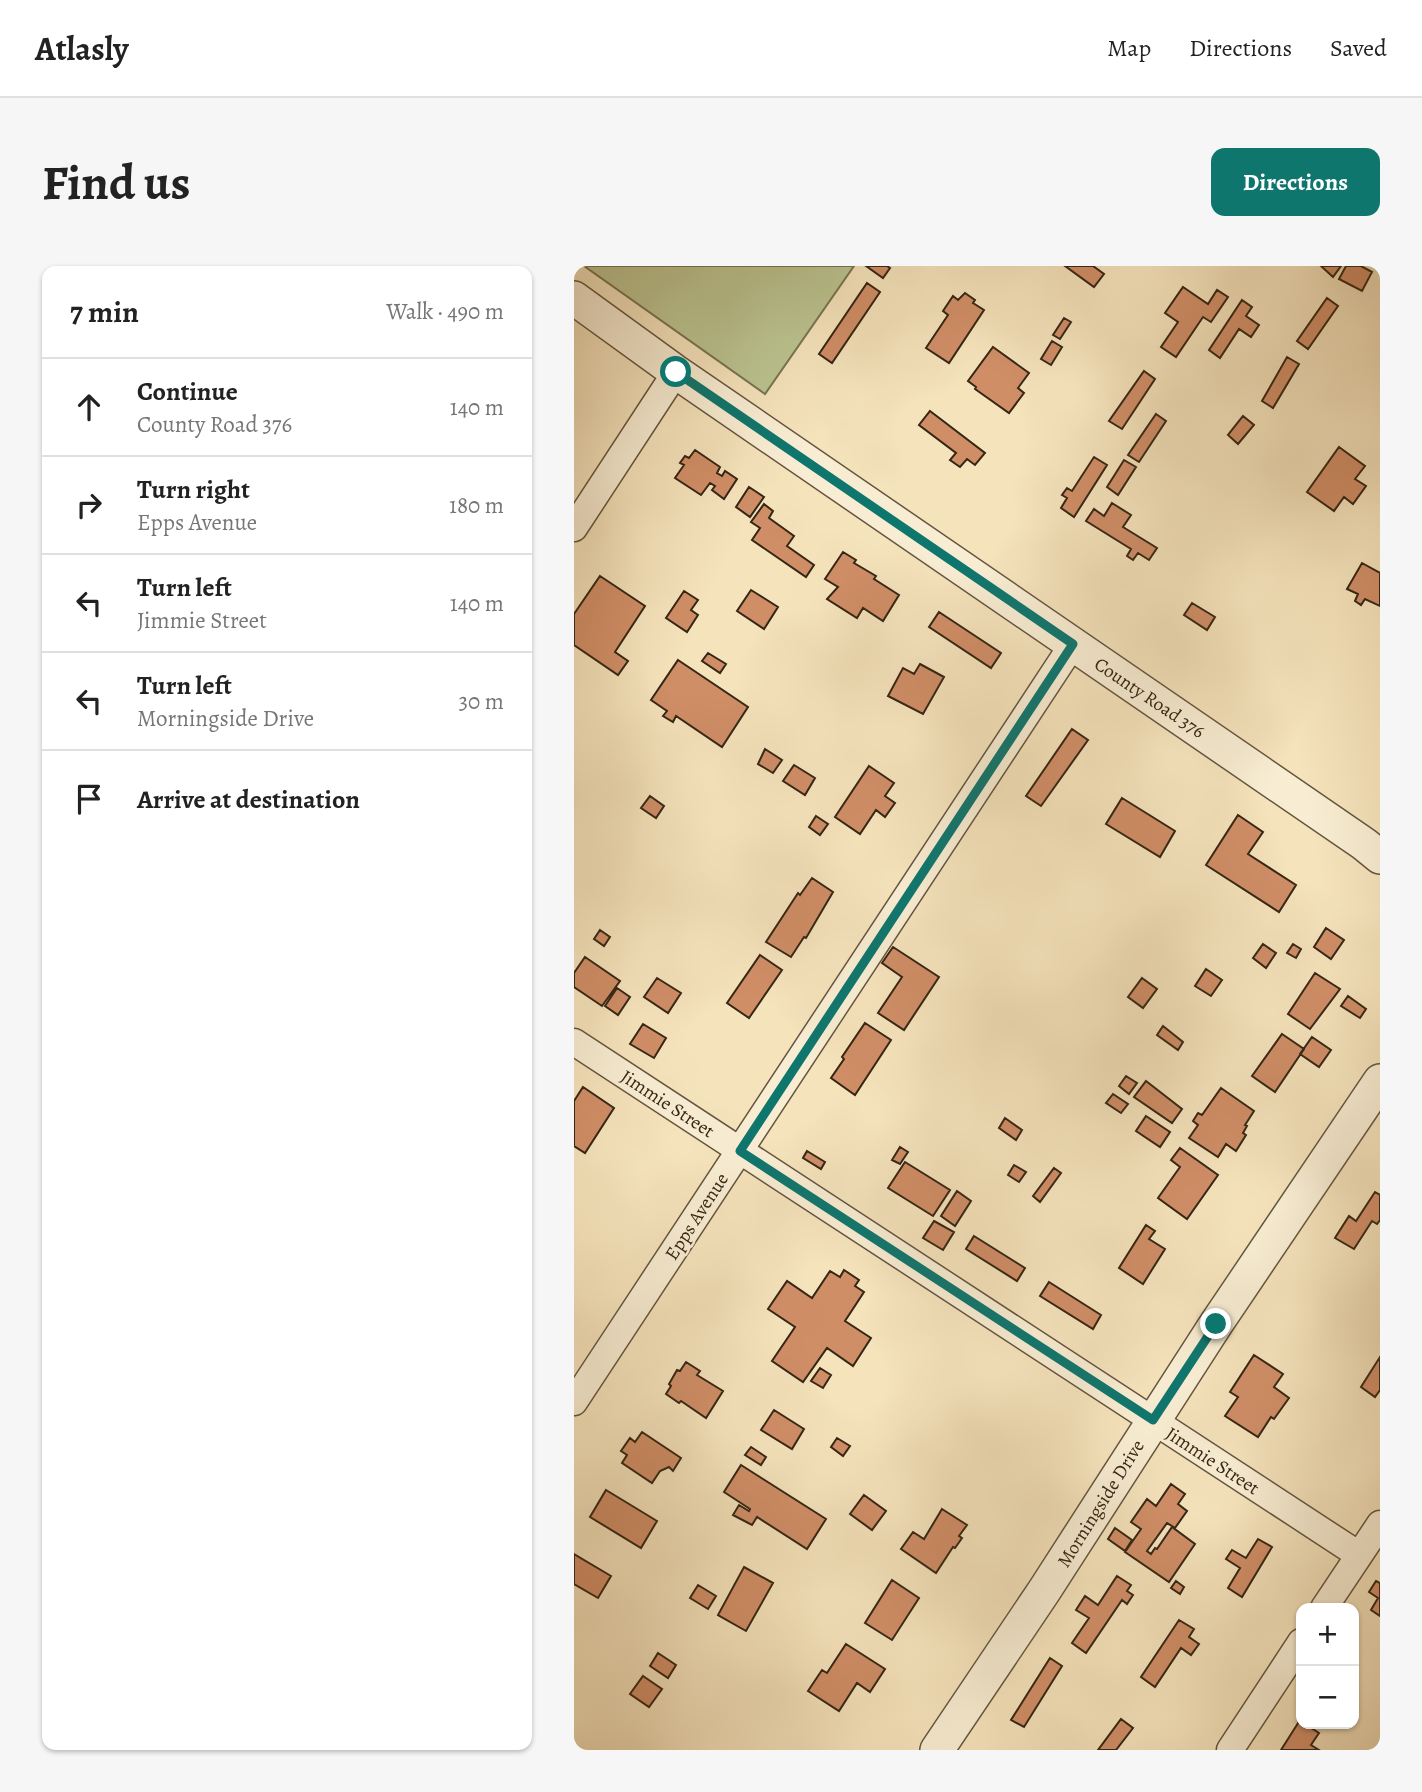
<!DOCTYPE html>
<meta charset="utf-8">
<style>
body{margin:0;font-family:Alegreya,serif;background:#f6f6f6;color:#222}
.controls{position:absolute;right:21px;bottom:21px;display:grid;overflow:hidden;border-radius:14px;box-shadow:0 2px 5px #0004}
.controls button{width:63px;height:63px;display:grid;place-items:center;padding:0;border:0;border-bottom:2px solid #e0e0e0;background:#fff;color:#222;font:35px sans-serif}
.stop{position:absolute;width:21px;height:21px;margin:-16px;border:5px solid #0f766e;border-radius:50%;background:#fff}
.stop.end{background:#0f766e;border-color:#fff;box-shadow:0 2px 7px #0008}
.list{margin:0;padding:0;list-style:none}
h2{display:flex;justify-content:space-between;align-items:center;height:91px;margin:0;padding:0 28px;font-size:30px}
h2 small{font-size:23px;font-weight:400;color:#767676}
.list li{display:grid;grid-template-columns:46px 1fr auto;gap:21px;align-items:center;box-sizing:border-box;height:98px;padding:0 28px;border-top:2px solid #e0e0e0}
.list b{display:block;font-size:26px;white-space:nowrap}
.list p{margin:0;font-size:23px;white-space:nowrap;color:#767676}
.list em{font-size:23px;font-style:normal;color:#767676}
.icon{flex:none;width:38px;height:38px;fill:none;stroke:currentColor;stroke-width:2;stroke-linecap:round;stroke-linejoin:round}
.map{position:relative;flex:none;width:806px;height:1484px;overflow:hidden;border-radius:14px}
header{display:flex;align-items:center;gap:42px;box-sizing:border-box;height:98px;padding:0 35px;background:#fff;border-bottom:2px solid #e0e0e0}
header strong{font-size:33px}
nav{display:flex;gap:38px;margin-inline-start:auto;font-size:24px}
.intro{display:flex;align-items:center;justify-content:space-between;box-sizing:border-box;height:168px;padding:0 42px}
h1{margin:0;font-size:49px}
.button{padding:18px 32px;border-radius:14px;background:#0f766e;color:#fff;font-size:24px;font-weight:700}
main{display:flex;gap:42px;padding:0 42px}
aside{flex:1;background:#fff;border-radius:14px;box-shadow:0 2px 5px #0004}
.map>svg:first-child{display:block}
.green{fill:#bbc491;stroke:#787553;stroke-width:2}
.building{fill:#d08e67;stroke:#352615;stroke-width:2}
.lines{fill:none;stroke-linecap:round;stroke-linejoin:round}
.minor-casing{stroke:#65553f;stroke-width:29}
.tertiary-casing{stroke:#65553f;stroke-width:36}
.minor{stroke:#f8edd3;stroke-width:26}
.tertiary{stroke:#f8edd3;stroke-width:33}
.route{stroke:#0f766e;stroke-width:9}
.labels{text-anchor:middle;stroke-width:5;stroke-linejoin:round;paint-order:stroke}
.street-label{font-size:19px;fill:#352615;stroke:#f8edd3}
</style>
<header>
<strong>Atlasly</strong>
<nav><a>Map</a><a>Directions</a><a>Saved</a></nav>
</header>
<div class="intro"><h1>Find us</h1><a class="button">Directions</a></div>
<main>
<aside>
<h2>7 min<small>Walk · 490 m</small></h2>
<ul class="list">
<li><svg class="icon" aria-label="ahead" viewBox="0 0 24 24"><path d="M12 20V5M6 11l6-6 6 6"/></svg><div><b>Continue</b><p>County Road 376</p></div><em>140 m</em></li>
<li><svg class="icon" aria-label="right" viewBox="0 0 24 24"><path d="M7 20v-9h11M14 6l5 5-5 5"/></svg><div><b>Turn right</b><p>Epps Avenue</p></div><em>180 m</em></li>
<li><svg class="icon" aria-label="left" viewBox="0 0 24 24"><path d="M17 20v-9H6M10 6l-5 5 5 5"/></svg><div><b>Turn left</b><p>Jimmie Street</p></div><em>140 m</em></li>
<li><svg class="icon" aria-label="left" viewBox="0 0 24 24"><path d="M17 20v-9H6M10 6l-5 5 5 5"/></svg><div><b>Turn left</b><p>Morningside Drive</p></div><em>30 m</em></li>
<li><svg class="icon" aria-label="arrive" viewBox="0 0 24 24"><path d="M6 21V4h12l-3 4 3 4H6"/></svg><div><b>Arrive at destination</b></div></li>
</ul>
</aside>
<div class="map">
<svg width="806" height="1484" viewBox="0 0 806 1484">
<rect width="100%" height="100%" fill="#f5e3bc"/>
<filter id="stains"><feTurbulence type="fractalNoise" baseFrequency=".00286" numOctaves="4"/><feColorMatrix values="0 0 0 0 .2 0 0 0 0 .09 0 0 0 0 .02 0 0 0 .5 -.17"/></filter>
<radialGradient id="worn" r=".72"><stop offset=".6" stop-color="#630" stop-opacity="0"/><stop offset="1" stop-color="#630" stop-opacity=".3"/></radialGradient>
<path class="green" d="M10,0h270l-89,128z"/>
<path class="building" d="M292,0h21l3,2 -7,10z
M491,0h28l11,8 -10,13z
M747,0h20l-8,11z
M772,0h15l11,6 -10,19 -23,-12z
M293,17l13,9 -48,71 -13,-9z
M609,21l25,17 9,-14 11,7 -17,25 -8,-5 -27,40 -15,-10 17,-25 -13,-9z
M391,27l10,7 -2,3 11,7 -35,53 -23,-15 22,-33 -5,-4 10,-15 5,4z
M753,32l11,8 -30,43 -11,-8z
M668,34l10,7 -6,9 13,9 -8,12 -12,-8 -19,29 -11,-8z
M490,52l7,4 -11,17 -7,-4z
M478,75l10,6 -11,18 -10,-6z
M419,81l36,26 -11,15 6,5 -15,20 -34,-24 1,-2 -8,-6z
M713,91l12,7 -26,44 -11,-7z
M570,105l11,8 -33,50 -13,-8z
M356,145l55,42 -10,12 -8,-6 -7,8 -10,-7 6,-7 -37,-28z
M582,148l10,7 -27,41 -11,-7z
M669,150l11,9 -16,19 -10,-9z
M765,181l26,19 -10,13 11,7 -13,18 -9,-7 -10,14 -27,-19z
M121,184l25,17 -3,6 5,3 3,-5 12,8 -13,20 -12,-9 3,-4 -5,-3 -9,12 -26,-17 9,-13 -4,-2 5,-7 4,2z
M520,191l13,8 -33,52 -13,-9 6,-10 -5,-3 5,-7 5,3z
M550,194l12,7 -18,28 -11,-8z
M175,221l15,10 -14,20 -14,-10z
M538,237l19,12 -8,12 34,21 -8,12 -11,-7 -5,7 -6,-4 4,-7 -45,-28 8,-12 10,7z
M190,238l9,7 -4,7 25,18 -7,10 27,19 -8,12 -54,-37 8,-12 -9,-6z
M269,286l13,8 -2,3 22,13 -2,3 25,16 -16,26 -20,-13 -6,10 -30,-19 11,-12 -13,-8z
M788,297l18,10v33l-15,-7 -4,6 -6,-4 3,-7 -11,-5z
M26,310l45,30 -30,46 13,9 -10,14 -44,-30v-31z
M177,324l27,17 -14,22 -27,-18z
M110,325l14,9 -7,10 7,5 -11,17 -21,-14z
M618,337l23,14 -8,13 -23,-15z
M365,346l62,41 -10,15 -62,-41z
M134,387l18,11 -6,9 -18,-12z
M104,394l70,47 -26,40 -46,-31 -3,6 -10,-6 4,-5 -16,-11z
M346,398l24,13 -21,37 -35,-18 15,-28 11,6z
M498,463l16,11 -47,66 -15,-10z
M191,483l17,11 -9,13 -15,-9z
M220,499l21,13 -10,17 -22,-14z
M295,500l25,17 -9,13 10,7 -10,14 -9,-7 -16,24 -25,-17z
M76,530l14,10 -8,12 -15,-10z
M548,532l53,33 -15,26 -54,-33z
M664,549l25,17 -15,22 48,31 -17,27 -73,-47z
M242,550l12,8 -8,11 -11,-8z
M238,612l21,14 -27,46 -2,-1 -13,20 -25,-15 32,-49 2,2z
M752,662l18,12 -13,19 -17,-12z
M26,664l10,7 -6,9 -10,-7z
M689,678l13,9 -10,15 -13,-10z
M719,678l8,5 -5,9 -9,-5z
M319,681l46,30 -35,53 -26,-17 24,-36 -20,-14z
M186,689l22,15 -33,48 -22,-15z
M11,691l35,24 -18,25 -28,-19v-14z
M632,703l16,11 -11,16 -16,-10z
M741,707l25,16 -30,40 -22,-15z
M83,712l24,15 -13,20 -24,-16z
M568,712l15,11 -14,19 -15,-11z
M43,722l13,9 -12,18 -13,-9z
M774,730l18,13 -6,9 -19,-12z
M291,757l26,17 -36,55 -24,-17 13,-19 -2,-2z
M69,758l23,14 -12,20 -24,-14z
M589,760l20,16 -5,8 -21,-15z
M708,768l22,15 -29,43 -23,-16z
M738,771l19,13 -12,17 -19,-13z
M552,810l11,7 -8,11 -10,-8z
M572,815l36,28 -10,14 -38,-26z
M9,821l31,21 -29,45 -11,-7v-45z
M647,822l33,23 -9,14 2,1 -4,7 3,2 -10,16 -10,-7 -8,13 -29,-19 9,-13 -5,-4 5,-8 4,2z
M539,828l15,10 -7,9 -15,-10z
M572,850l24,16 -10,15 -24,-16z
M431,852l17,12 -6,10 -17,-12z
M326,881l8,5 -8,12 -8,-4z
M606,882l38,27 -31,44 -29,-21 22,-31 -9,-7z
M233,885l18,11 -4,7 -18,-11z
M331,896l45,28 -17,26 -45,-28z
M440,899l12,7 -7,10 -11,-7z
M480,902l7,5 -21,29 -7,-6z
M383,925l14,10 -16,25 -14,-10z
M801,926l5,3v25l-3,4 -5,-3 -18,28 -19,-11 14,-22 7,5z
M360,955l20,11 -11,18 -20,-12z
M572,959l9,6 -6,8 16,10 -22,35 -24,-16z
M400,970l51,32 -8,13 -51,-32z
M270,1004l15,10 -4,6 9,6 -19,29 26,17 -18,28 -26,-18 -24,34 -31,-21 23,-34 -27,-18 19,-28 25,17 18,-27 10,6z
M475,1016l52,33 -8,14 -53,-33z
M680,1089l29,19 -9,13 15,11 -15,21 -3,-2 -13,20 -33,-21 13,-19 -8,-5z
M806,1091v33l-5,7 -14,-10z
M112,1096l14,9 -3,4 26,16 -17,27 -25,-17 -2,2 -13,-9 5,-8 -2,-2 8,-14 3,1z
M246,1102l11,7 -8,13 -12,-7z
M200,1144l30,19 -12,20 -31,-19z
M68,1166l39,26 -8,13 -4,-4 -9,4 -8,12 -30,-20 5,-8 -6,-4 9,-13 5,4z
M263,1172l13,8 -7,10 -12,-9z
M177,1181l15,10 -5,8 -16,-10z
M167,1199l85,54 -19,30 -50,-32 -5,8 -19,-10 6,-10 10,6 1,-2 -26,-17z
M597,1218l14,10 -7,10 9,7 -12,17 -8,-5 -20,28 4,3 4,-6 2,1 15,-22 23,17 -26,38 -44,-30 16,-23 -10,-7 16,-23 9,7z
M32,1224l51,31 -16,27 -51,-31z
M290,1229l22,16 -14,19 -22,-16z
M368,1243l25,16 -8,11 3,2 -7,10 -2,-1 -17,26 -35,-24 12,-17 11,7z
M541,1262l17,12 -7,11 -17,-12z
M684,1273l14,8 -30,50 -14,-9 12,-20 -14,-9 6,-9 14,8z
M0,1288l37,22 -13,22 -24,-14z
M170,1301l29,16 -27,48 -28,-16z
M543,1310l14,9 -4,6 6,4 -6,9 -5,-4 -36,53 -14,-10 17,-25 -13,-8 9,-14 13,9z
M318,1314l27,18 -27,42 -27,-17z
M602,1315l8,6 -4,7 -9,-6z
M802,1315l4,2v33l-9,-6 7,-12 -9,-6z
M124,1319l18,11 -8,13 -18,-11z
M605,1354l15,9 -5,8 10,7 -8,11 -10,-7 -26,39 -14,-10z
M272,1378l39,25 -15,23 -13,-9 -18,28 -31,-20 14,-21 5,3z
M84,1387l18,12 -8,13 -18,-12z
M476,1392l12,8 -38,61 -13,-7z
M69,1410l19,13 -13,18 -19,-13z
M547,1453l12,9 -17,22h-18z
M726,1454l1,4h4l14,9 -8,12 8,5h-38z"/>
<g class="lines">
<defs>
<path id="minor" d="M0,262l102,-156
M0,776l785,513
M0,1136l499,-758
M750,1342l56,-84
M656,1484l71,-108"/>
<path id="tertiary" d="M0,32l102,74 688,472 16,13
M363,1484l107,-159 172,-267 164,-243"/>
</defs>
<use href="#minor" class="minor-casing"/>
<use href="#tertiary" class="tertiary-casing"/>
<use href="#minor" class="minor"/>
<use href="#tertiary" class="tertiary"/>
</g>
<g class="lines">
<path class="route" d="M102,106l397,272 -333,507 413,269 63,-96"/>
</g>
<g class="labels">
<g class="street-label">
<text transform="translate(576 431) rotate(34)" y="7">County Road 376</text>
<text transform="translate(94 837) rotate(33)" y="7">Jimmie Street</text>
<text transform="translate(122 950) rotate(-57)" y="7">Epps Avenue</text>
<text transform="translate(639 1194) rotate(33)" y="7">Jimmie Street</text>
<text transform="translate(526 1237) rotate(-58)" y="7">Morningside Drive</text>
</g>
</g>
<rect width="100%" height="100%" filter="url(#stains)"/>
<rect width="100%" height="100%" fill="url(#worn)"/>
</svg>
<div class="controls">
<button>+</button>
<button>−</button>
</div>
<div class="stop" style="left:102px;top:106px"></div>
<div class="stop end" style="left:642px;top:1058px"></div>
</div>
</main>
